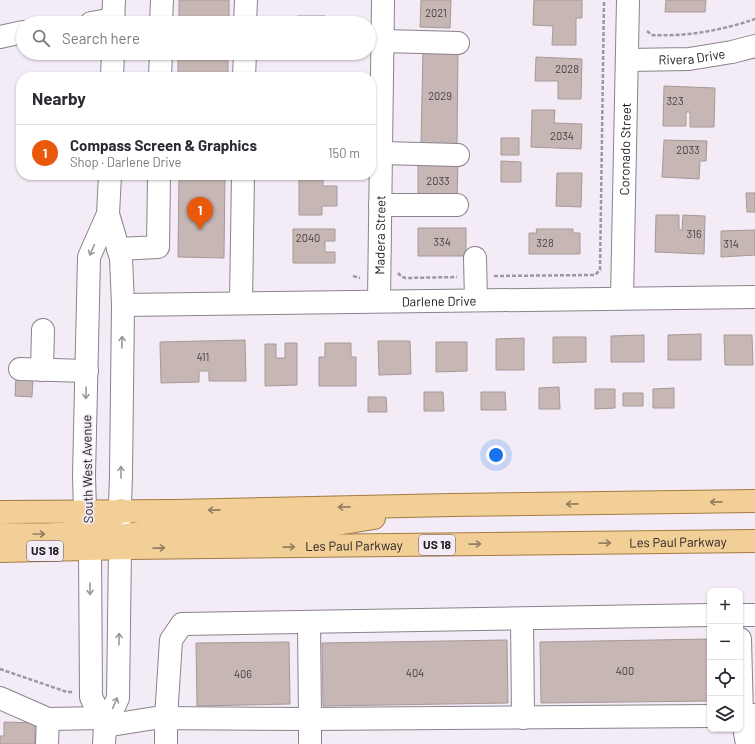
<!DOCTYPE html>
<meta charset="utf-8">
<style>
body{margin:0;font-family:Barlow,sans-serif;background:#f2f2f3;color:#2b2b33}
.controls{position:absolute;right:12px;bottom:12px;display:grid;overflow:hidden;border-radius:8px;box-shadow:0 1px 3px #0004}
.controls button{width:36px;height:36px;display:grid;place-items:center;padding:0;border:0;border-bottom:1px solid #e1e1e2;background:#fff;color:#2b2b33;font:20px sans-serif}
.you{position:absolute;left:496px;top:455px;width:14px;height:14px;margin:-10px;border:3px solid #fff;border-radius:50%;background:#1a73e8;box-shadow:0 0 0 6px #1a73e833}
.badge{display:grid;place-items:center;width:26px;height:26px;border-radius:50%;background:#ea580c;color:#fff;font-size:13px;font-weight:700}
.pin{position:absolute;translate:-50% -33px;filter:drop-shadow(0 1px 2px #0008)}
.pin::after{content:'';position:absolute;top:21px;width:14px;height:12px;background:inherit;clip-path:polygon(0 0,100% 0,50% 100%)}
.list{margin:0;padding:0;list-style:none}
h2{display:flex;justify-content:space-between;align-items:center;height:52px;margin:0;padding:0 16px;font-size:17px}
h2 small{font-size:13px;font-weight:400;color:#7c7c81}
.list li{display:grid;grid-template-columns:26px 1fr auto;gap:12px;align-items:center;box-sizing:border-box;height:56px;padding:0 16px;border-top:1px solid #e1e1e2}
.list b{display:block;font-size:15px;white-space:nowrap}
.list p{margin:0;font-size:13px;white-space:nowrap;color:#7c7c81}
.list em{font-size:13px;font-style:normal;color:#7c7c81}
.icon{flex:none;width:22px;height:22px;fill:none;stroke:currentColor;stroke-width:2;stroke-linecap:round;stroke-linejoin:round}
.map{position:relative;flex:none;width:755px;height:744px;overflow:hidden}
.search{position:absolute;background:#fff;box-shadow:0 1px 3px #0004;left:16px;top:16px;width:360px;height:44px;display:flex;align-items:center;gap:10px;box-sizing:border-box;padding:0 14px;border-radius:22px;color:#7c7c81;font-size:15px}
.panel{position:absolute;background:#fff;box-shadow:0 1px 3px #0004;left:16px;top:72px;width:360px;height:108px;border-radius:16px}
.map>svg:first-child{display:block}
.building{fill:#c6b7b5;stroke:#a79897}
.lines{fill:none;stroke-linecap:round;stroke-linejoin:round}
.minor-casing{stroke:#8a828c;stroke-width:24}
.major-casing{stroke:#a37b40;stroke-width:24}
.path{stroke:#9d97a0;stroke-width:2.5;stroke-dasharray:4 2;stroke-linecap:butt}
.minor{stroke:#fff;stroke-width:22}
.major{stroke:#f3cf98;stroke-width:22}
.oneway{stroke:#99989a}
.oneway2{stroke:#937e61}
.labels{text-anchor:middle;stroke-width:3.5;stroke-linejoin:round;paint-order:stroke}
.number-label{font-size:11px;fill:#474144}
.shield{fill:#f3ebf6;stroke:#5d595f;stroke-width:1}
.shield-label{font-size:12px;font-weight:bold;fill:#1d1a1e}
.street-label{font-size:13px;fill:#1d1a1e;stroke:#f3ebf6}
</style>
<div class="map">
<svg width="755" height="744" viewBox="0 0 755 744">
<rect width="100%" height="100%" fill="#f3ebf6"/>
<path class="building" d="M179,0h50v23h-50z
M421,0h30l-1,28 -30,-1z
M534,0h48v18h-6v27h-24l1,-19 -20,-1z
M666,0h40l-1,12h-40z
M297,16h28v6l15,1h-44z
M423,48l35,1 -1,96 -36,-1z
M178,53h50v24h-50z
M536,57l46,2 -1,40h-23v-18h-23z
M296,73h42v4h-43z
M664,86l51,2 -1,39h-24v-15h-4v14h-23z
M532,110h23l-1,13 28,1 -1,25 -50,-2z
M501,138h18v17h-18z
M664,140l43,1 -1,20h-6l-1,18 -37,-2z
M418,161l40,1 -1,38h-39z
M501,161l20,1v20h-20z
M557,173h25l-1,34 -25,-1z
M179,175h46l-1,83 -46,-1z
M299,176h24v10h14v20h-15v9h-23z
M746,193h9v19h-8z
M656,215h23v15h3l1,-15 22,1 -1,38 -49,-2z
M418,228h48v28h-48z
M293,229h42v12h-10v11h10v11h-42z
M536,229h37v4h7v21h-51v-21h8z
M755,230v25l-34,2v-26z
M701,334v26h-33v-25z
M644,335v27h-33v-26z
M724,335h28l1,30h-28z
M553,337h33v25l-33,1z
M524,338v32h-28v-31z
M245,340l1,41h-37v-10h-10v11l-38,1 -1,-41z
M378,341h32l1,33 -32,1z
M436,342h31v29l-31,1z
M285,343h12v42l-32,1v-42h11v14h9z
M325,343h26v14h5v29h-37v-29h6z
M16,376l17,1 -1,20 -17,-1z
M559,387l1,22h-21v-21z
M674,388v20h-21v-19z
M595,389h20v19l-20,1z
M424,392h19l1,19h-20z
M481,392h24l1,18h-25z
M623,393h20v13h-20z
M368,397h18l1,15h-19z
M710,639v62l-169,2 -1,-61z
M507,640l1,63 -185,3 -1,-63z
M289,642l1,62 -93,2 -1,-63z
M4,722l31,1v21h-35v-8h4z"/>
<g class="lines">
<defs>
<g id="minor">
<path d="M91,23l23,-4"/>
<path d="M113,23l1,-23"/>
<path d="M161,23l1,-23"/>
<path d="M245,23l1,-23"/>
<path d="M0,37l23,-5"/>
<path d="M383,41l75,2"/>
<path id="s1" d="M627,60l62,-1 43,-7 23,-6"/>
<path d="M112,77l1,-24"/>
<path d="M160,77l1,-24"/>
<path d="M244,77l1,-24"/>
<path d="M381,153l77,2"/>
<path d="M380,205h77"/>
<path d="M118,249l40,-2 1,-72"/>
<path d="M475,258l1,42"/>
<path id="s2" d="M622,298l6,-298"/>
<path id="s3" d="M379,301l4,-301"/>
<path d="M241,303l2,-128"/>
<path id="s4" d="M123,305l632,-8"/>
<path d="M20,369l67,2"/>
<path d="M42,370l1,-40"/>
<path d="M740,615h15"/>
<path d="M522,619l1,99"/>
<path d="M740,639l2,77 13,-1"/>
<path d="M0,698l48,21 53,-1"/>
<path d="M740,716h2l5,28"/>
<path d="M105,726l13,-28 2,-149 -1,-13 2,-61 2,-170 -2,-47 -13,-44 2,-39"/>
<path d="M105,726l50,-8 155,1 -1,-97"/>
<path d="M47,744l1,-25"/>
<path d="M104,744l1,-18 -14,-29 -1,-147 -5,-39 -1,-36 5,-218 19,-43"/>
<path d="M166,744v-26l5,-78 11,-16 528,-9"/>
<path d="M310,744v-25l400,-3"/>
</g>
<g id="major">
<path d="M0,512l174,-1 278,-6 303,-4"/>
<path d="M0,534c31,0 76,4 104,-10 6,-3 11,-9 17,-14"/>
<path d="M110,538l9,-2 43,-6 157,-3 55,-9"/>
<path id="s5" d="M0,551l129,-3 626,-7"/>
</g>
</defs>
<use href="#minor" class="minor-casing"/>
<use href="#major" class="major-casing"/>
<path class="path" d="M647,31l5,4c34,2 71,-5 103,-16
M398,273l4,4 4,1 51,-1
M353,276l7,2
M494,276l97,-1h4l5,-5 4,-270
M0,669l67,23h5"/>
<use href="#minor" class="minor"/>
<use href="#major" class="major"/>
</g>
<defs><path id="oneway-shaft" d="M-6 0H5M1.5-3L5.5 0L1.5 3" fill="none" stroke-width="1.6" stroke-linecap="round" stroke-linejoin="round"/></defs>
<g class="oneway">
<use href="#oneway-shaft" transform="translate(92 250) rotate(114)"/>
<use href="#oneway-shaft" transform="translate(122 342) rotate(-89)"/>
<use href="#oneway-shaft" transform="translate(86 393) rotate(91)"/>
<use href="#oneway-shaft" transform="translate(121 472) rotate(-90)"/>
<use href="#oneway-shaft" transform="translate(90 589) rotate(89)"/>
<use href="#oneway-shaft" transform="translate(119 639) rotate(-89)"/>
<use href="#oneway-shaft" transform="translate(115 703) rotate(-66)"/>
</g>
<g class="oneway2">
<use href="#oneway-shaft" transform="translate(716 502) rotate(179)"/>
<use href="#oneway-shaft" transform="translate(572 504) rotate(179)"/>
<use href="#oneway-shaft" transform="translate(344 507) rotate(179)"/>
<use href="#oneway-shaft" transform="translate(214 510) rotate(179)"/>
<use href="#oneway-shaft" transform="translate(39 534)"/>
<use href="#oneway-shaft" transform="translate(605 543) rotate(-1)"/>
<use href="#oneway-shaft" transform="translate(475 544) rotate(-1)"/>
<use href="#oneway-shaft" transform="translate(289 547) rotate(-1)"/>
<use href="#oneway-shaft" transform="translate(159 548) rotate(-1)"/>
</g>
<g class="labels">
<g class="number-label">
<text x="436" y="17">2021</text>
<text x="567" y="73">2028</text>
<text x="440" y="100">2029</text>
<text x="675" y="105">323</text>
<text x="562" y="140">2034</text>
<text x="688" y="154">2033</text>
<text x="438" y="185">2033</text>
<text x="694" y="238">316</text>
<text x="308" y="242">2040</text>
<text x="442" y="246">334</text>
<text x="545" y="247">328</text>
<text x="731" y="248">314</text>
<text x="203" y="361">411</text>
<text x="625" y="675">400</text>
<text x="415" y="677">404</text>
<text x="243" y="678">406</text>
</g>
<g class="shield">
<rect x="419" y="535" width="36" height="20" rx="3"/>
<rect x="27" y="541" width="36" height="20" rx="3"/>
</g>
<g class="shield-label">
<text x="437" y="549">US 18</text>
<text x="45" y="555">US 18</text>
</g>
<g class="street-label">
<text dy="5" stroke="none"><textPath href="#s1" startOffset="65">Rivera Drive</textPath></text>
<text dy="5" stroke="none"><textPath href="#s2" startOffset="149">Coronado Street</textPath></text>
<text dy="5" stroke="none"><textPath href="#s3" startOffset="66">Madera Street</textPath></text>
<text dy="5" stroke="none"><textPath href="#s4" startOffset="316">Darlene Drive</textPath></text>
<text transform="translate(87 469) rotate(-91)" y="5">South West Avenue</text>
<text dy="5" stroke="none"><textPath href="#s5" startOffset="678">Les Paul Parkway</textPath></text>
<text dy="5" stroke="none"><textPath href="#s5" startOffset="354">Les Paul Parkway</textPath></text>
</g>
</g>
</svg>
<div class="controls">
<button>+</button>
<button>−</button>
<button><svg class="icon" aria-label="locate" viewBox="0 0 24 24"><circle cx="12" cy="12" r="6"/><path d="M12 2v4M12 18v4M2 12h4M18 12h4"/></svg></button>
<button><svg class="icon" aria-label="layers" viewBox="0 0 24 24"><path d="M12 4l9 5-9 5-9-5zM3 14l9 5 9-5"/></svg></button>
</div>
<div class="you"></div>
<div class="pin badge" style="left:200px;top:230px">1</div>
<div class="search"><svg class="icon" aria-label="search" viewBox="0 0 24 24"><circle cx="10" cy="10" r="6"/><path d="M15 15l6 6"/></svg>Search here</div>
<section class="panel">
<h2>Nearby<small></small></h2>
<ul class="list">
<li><span class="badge">1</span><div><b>Compass Screen &amp; Graphics</b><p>Shop · Darlene Drive</p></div><em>150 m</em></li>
</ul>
</section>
</div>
